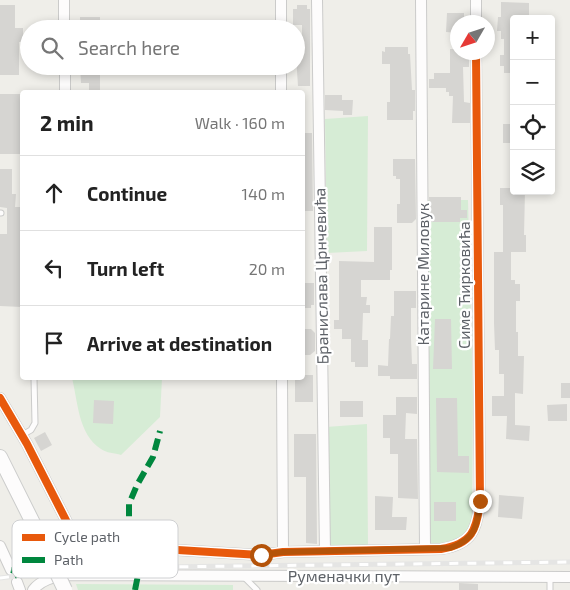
<!DOCTYPE html>
<meta charset="utf-8">
<style>
body{margin:0;font-family:"Exo 2",sans-serif;background:#f2f2f2;color:#222}
.controls{position:absolute;right:15px;top:15px;display:grid;overflow:hidden;border-radius:5px;box-shadow:0 2px 8px #0003}
.controls button{width:45px;height:45px;display:grid;place-items:center;padding:0;border:0;border-bottom:1px solid #e0e0e0;background:#fff;color:#222;font:25px sans-serif}
.compass{position:absolute;left:450px;top:15px;width:45px;height:45px;border-radius:50%;background:#fff;box-shadow:0 2px 8px #0003;rotate:231deg}
.stop{position:absolute;width:15px;height:15px;margin:-11px;border:4px solid #b45309;border-radius:50%;background:#fff}
.stop.end{background:#b45309;border-color:#fff;box-shadow:0 1px 5px #0008}
.list{margin:0;padding:0;list-style:none}
h2{display:flex;justify-content:space-between;align-items:center;height:65px;margin:0;padding:0 20px;font-size:21px}
h2 small{font-size:16px;font-weight:400;color:#767676}
.list li{display:grid;grid-template-columns:32px 1fr auto;gap:15px;align-items:center;box-sizing:border-box;height:75px;padding:0 20px;border-top:1px solid #e0e0e0}
.list b{display:block;font-size:19px;white-space:nowrap}
.list em{font-size:16px;font-style:normal;color:#767676}
.icon{flex:none;width:28px;height:28px;fill:none;stroke:currentColor;stroke-width:2;stroke-linecap:round;stroke-linejoin:round}
.map{position:relative;flex:none;width:570px;height:590px;overflow:hidden}
.search{position:absolute;background:#fff;box-shadow:0 2px 8px #0003;left:20px;top:20px;width:285px;height:55px;display:flex;align-items:center;gap:12px;box-sizing:border-box;padding:0 18px;border-radius:28px;color:#767676;font-size:19px}
.panel{position:absolute;background:#fff;box-shadow:0 2px 8px #0003;left:20px;top:90px;width:285px;height:290px;border-radius:5px}
.map>svg:first-child{display:block}
.green{fill:#d6ecd5}
.building{fill:#d6d5d2}
.lines{fill:none;stroke-linecap:round;stroke-linejoin:round}
.lane-casing{stroke:#cbcbca;stroke-width:7}
.street-casing{stroke:#cbcbca;stroke-width:12}
.secondary-casing{stroke:#cbcccb;stroke-width:16}
.lane{stroke:#fdfcfc;stroke-width:5}
.street{stroke:#fdfcfc;stroke-width:10}
.secondary{stroke:#fdfcfc;stroke-width:14}
.rail-casing{stroke:#e5e5e4;stroke-width:5}
.rail{stroke:#fff;stroke-width:3;stroke-dasharray:9;stroke-linecap:butt}
.secondary-bridge-casing{stroke:#cbcccb;stroke-width:16;stroke-linecap:butt}
.secondary-bridge{stroke:#fdfcfc;stroke-width:14}
.quiet{stroke:#00873e;stroke-width:6;stroke-dasharray:12 6;stroke-linecap:butt}
.cycleway-casing{stroke:#fff;stroke-width:11}
.cycleway{stroke:#e8590c;stroke-width:8}
.route{stroke:#b45309;stroke-width:6}
.labels{text-anchor:middle;stroke-width:4.5;stroke-linejoin:round;paint-order:stroke}
.street-label{font-size:16px;fill:#5e6268;stroke:#fff}
.key{fill:#fff;stroke:#cfd0d2;stroke-width:1}
.key-label{font-size:14px;fill:#5e6268}
</style>
<div class="map">
<svg width="570" height="590" viewBox="0 0 570 590">
<rect width="100%" height="100%" fill="#efeee9"/>
<path class="green" d="M368,116l-1,135 -40,2 -2,-134z
M426,200h42l5,197 -1,128c-9,17 -22,18 -39,21l-3,-3z
M72,378h90l-2,39 -39,38c-6,-2 -15,-2 -20,-6 -23,-15 -23,-47 -29,-71z
M367,424l1,121 -39,1 -3,-119z
M76,584l157,1v5h-155z"/>
<path class="building" d="M501,2l28,1v16h-15v54h-10v-7h-4v-11h4v-16h-3v-8h-4l1,-14h3z
M0,5h15v23h8v14h-4v33h-19z
M297,5h10v4h3v77h-12l-2,-30h3v-14h3v-17h-9v-16h4z
M447,13h17v9h-6v11l-12,-1z
M80,17h20v12h-20z
M385,47h23v7h2l2,36h3v21h-2v9h-26v-18h3v-38h-8v-13l3,1z
M450,49h8v3h11v15h-6l1,35 6,1v20h-18l1,-27h-4v-4h-3v-4h-17v-9h5v-6h16z
M80,66h20v26h-11v-9h-8z
M0,94h22l-1,60h-21z
M325,95h17v5h11l-1,15h-9v-4l-18,-1z
M503,124h11v19h-11z
M302,133h10l1,78h-11z
M393,159h22l1,60 -4,4h-15v-19h3v-25h-4v-3h-3z
M0,169h12v25h4l-1,13h7v100l-22,-1v-72h7v-26l-7,-1z
M500,188h14v3h11l-1,44h2v17h-15v28h4v4h5v17h-4v31h2v24h6l-1,38 -8,-1v32l15,1 -1,15 -23,-2 1,-23h-15v-20h12v-22h-5v-24h-4l-1,-27v-71h9v-47h-3z
M429,197h32v13h6v8h-7v4h-30z
M374,227h18v43h-2v10h-29v17h6l-1,8h4v8h-7l-1,27h6v27h-13v-5h-4v-23h-9v-10h-8v-9h5v-59l35,1z
M302,283h12v22h-3v3h-9z
M394,291h22v17h-5v31l1,25h5v15h-27v-3h-12v-11l10,1 1,-27h1l1,-23h3z
M435,319h16l1,50h-19z
M302,329h9l4,4v18l-5,4h-8z
M302,375h11v27h-18v-24h7z
M561,383h9v15h-9z
M396,397h21v17l-11,-1 -1,26h12l1,60 -20,-1v-44h-8v-16h-7v-23h13z
M436,398h21l1,55v3h11v17l-32,-1z
M94,400l20,1 -1,23 -20,-1z
M340,401h23v16h-23z
M567,404v17h-19l-1,-16z
M45,432l7,13 -11,6 -7,-13z
M294,434h22l1,110 -11,-1v-66h-12z
M499,495l25,2 -2,22 -24,-2z
M375,496l18,1 -1,20h15l-1,13h-31z
M434,502h22v19h-22z
M459,583l19,1v6h-19z"/>
<g class="lines">
<defs>
<path id="lane" d="M0,213h1
M22,435l9,-5 4,-7 -1,-45
M243,576l14,14
M550,577v13"/>
<path id="street" d="M64,0v29
M281,0v29
M317,0l8,551
M421,0l4,548
M476,0v22
M65,66v26
M281,66v26
M282,378l1,174
M0,398l27,46 45,88 9,13 8,6 9,4 11,1 52,-7 100,6 22,-3 158,-3c31,-5 36,-19 39,-48l-4,-449
M0,546l11,24
M17,582l3,8
M33,590c8,-10 20,-13 32,-15l505,2"/>
<path id="secondary" d="M0,457l40,80"/>
</defs>
<use href="#lane" class="lane-casing"/>
<use href="#street" class="street-casing"/>
<use href="#secondary" class="secondary-casing"/>
<use href="#lane" class="lane"/>
<use href="#street" class="street"/>
<use href="#secondary" class="secondary"/>
<defs>
<path id="rail" d="M0,578l80,-10 490,-6"/>
</defs>
<use href="#rail" class="rail-casing"/>
<use href="#rail" class="rail"/>
<defs>
<path id="secondary-bridge" d="M40,537l25,53"/>
</defs>
<use href="#secondary-bridge" class="secondary-bridge-casing"/>
<use href="#secondary-bridge" class="secondary-bridge"/>
<path class="quiet" d="M132,552l-3,-23v-25l8,-19 16,-28 7,-26
M93,553l2,22
M11,570l5,1 3,8 -2,3
M135,590l3,-15"/>
<defs>
<path id="cycleway" d="M0,398l27,46 45,88 9,13 8,6 9,4 11,1 52,-7 100,6 22,-3 158,-3c31,-5 36,-19 39,-48l-4,-449"/>
</defs>
<use href="#cycleway" class="cycleway-casing"/>
<use href="#cycleway" class="cycleway"/>
</g>
<g class="lines">
<path class="route" d="M261,555l22,-3 167,-4c26,-9 27,-22 30,-47"/>
</g>
<g class="labels">
<g class="street-label">
<text transform="translate(423 274) rotate(-90)" y="6">Катарине Миловук</text>
<text transform="translate(321 276) rotate(-91)" y="6">Бранислава Црнчевића</text>
<text transform="translate(464 285) rotate(-90)" y="6">Симе Ћирковића</text>
<text x="344" y="582">Руменачки пут</text>
</g>
</g>
<rect x="12" y="520" width="166" height="58" rx="8" class="key"/>
<rect x="22" y="534" width="23" height="7" fill="#e8590c"/>
<rect x="22" y="557" width="23" height="6" fill="#00873e"/>
<g class="key-label">
<text x="54" y="542">Cycle path</text>
<text x="54" y="565">Path</text>
</g>
</svg>
<div class="controls">
<button>+</button>
<button>−</button>
<button><svg class="icon" aria-label="locate" viewBox="0 0 24 24"><circle cx="12" cy="12" r="6"/><path d="M12 2v4M12 18v4M2 12h4M18 12h4"/></svg></button>
<button><svg class="icon" aria-label="layers" viewBox="0 0 24 24"><path d="M12 4l9 5-9 5-9-5zM3 14l9 5 9-5"/></svg></button>
</div>
<svg class="compass" viewBox="-18 -18 36 36"><path d="M0-13l5 13h-10z" fill="#e53935"/><path d="M0 13l5-13h-10z" fill="#767676"/></svg>
<div class="stop" style="left:261px;top:555px"></div>
<div class="stop end" style="left:480px;top:501px"></div>
<div class="search"><svg class="icon" aria-label="search" viewBox="0 0 24 24"><circle cx="10" cy="10" r="6"/><path d="M15 15l6 6"/></svg>Search here</div>
<section class="panel">
<h2>2 min<small>Walk · 160 m</small></h2>
<ul class="list">
<li><svg class="icon" aria-label="ahead" viewBox="0 0 24 24"><path d="M12 20V5M6 11l6-6 6 6"/></svg><div><b>Continue</b></div><em>140 m</em></li>
<li><svg class="icon" aria-label="left" viewBox="0 0 24 24"><path d="M17 20v-9H6M10 6l-5 5 5 5"/></svg><div><b>Turn left</b></div><em>20 m</em></li>
<li><svg class="icon" aria-label="arrive" viewBox="0 0 24 24"><path d="M6 21V4h12l-3 4 3 4H6"/></svg><div><b>Arrive at destination</b></div></li>
</ul>
</section>
</div>
